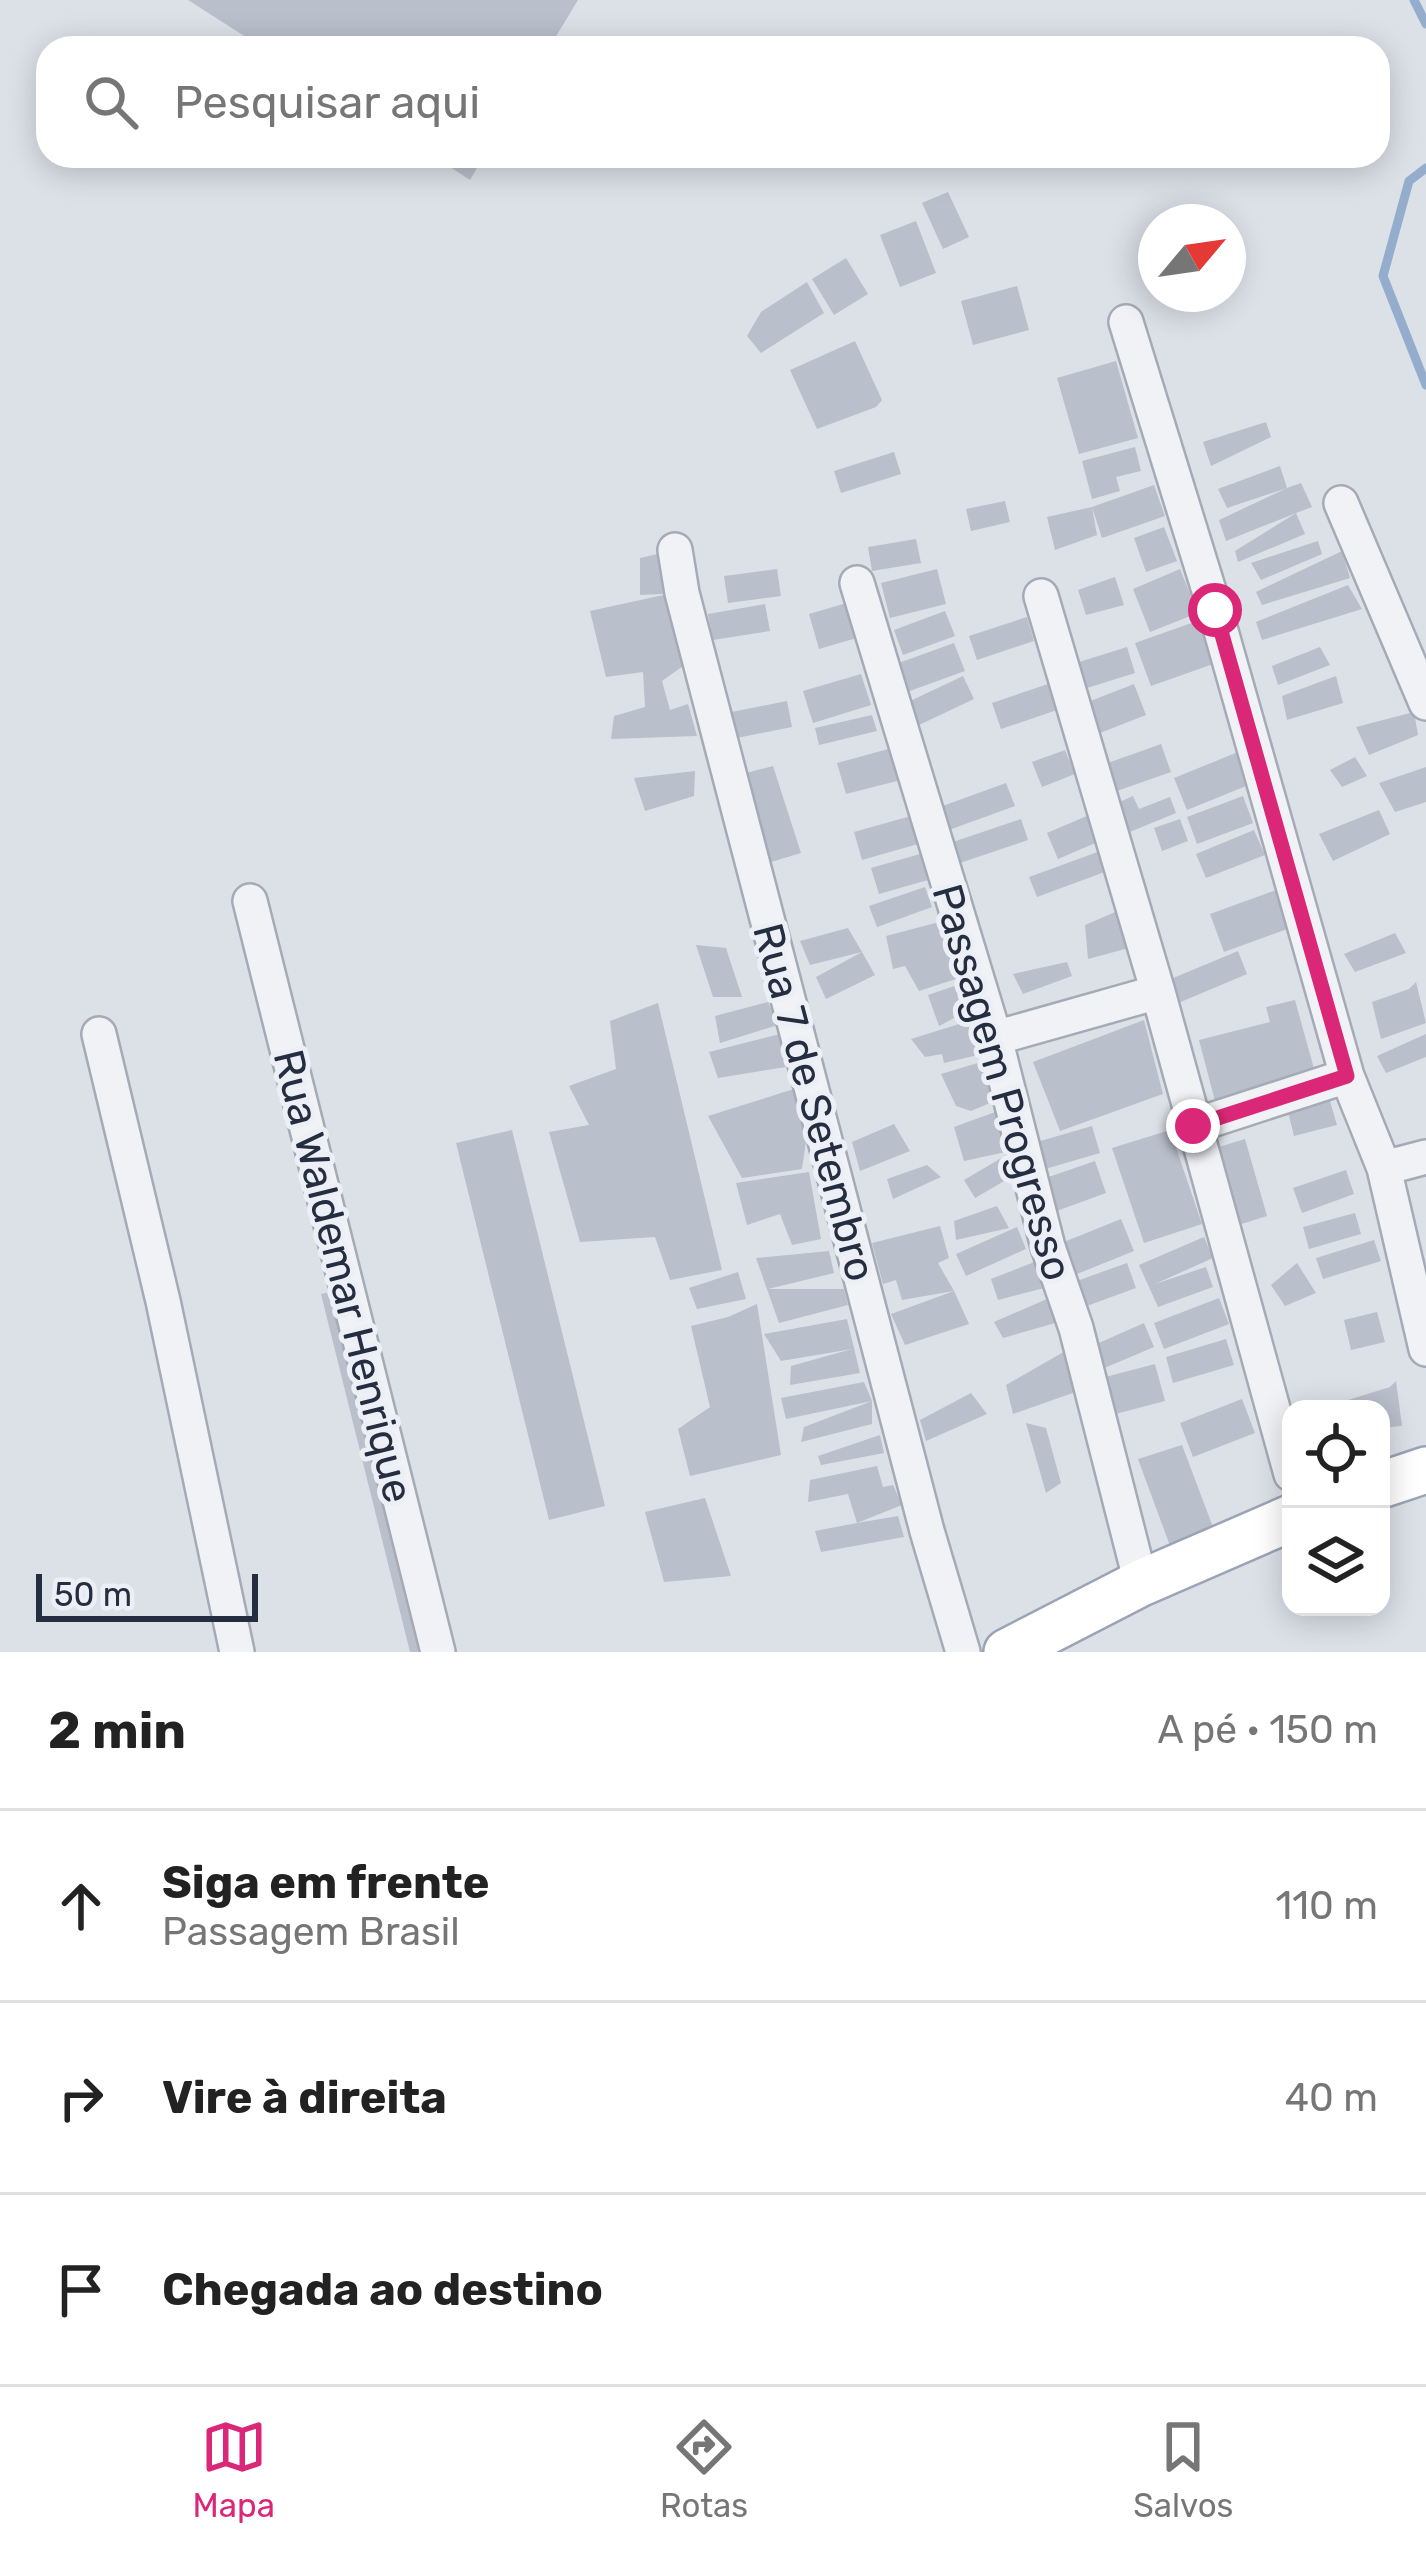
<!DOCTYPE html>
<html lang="pt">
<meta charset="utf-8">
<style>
body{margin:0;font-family:Rubik,sans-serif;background:#f2f2f2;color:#222}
.controls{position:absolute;right:36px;bottom:36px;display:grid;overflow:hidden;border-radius:24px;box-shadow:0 6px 30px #0003}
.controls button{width:108px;height:108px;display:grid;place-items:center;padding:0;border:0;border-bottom:3px solid #e0e0e0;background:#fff;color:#222;font:60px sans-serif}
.compass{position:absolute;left:1138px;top:204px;width:108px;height:108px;border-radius:50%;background:#fff;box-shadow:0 6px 30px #0003;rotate:61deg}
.scale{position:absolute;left:36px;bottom:30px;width:222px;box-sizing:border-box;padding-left:12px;border:6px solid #252e40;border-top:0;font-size:33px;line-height:42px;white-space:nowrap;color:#252e40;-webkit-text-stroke:9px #ecf0f6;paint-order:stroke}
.stop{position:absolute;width:36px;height:36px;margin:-27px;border:9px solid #db2777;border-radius:50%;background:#fff}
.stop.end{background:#db2777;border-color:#fff;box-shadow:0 3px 12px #0008}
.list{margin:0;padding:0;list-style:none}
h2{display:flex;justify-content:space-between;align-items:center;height:156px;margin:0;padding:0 48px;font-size:51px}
h2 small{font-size:39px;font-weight:400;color:#767676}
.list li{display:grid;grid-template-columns:78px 1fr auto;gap:36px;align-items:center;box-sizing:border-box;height:192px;padding:0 48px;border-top:3px solid #e0e0e0}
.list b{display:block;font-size:45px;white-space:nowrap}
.list p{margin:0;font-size:39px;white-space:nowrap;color:#767676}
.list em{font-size:39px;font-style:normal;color:#767676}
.icon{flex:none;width:66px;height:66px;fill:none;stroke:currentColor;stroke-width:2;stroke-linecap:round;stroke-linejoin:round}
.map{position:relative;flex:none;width:1426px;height:1652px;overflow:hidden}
.search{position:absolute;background:#fff;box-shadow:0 6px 30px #0003;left:36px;right:36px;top:36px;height:132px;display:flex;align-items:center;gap:30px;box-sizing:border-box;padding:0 42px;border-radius:36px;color:#767676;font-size:45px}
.sheet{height:732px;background:#fff}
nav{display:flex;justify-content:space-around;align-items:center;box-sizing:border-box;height:168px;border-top:3px solid #e0e0e0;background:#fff;font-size:33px;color:#767676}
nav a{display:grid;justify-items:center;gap:6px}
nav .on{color:#db2777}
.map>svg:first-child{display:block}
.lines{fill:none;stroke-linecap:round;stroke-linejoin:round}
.stream{stroke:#94adcc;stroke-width:9}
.building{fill:#b9bfcb}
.minor-casing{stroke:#a5abb6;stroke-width:38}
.major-casing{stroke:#9ba4b5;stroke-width:50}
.minor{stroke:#f0f2f6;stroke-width:33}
.major{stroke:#fff;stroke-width:45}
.route{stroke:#db2777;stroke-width:15}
.labels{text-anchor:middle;stroke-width:10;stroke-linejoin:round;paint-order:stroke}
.street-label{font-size:42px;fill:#252e40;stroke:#ecf0f6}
</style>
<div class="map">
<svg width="1426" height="1652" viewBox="0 0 1426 1652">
<rect width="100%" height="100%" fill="#dce1e8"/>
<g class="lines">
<path class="stream" d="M1414,0l12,24
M1426,168l-17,13 -26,95 43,109"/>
</g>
<path class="building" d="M188,0h390l-29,48h-286z
M433,156h51l-14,24z
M948,192l21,45 -26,12 -21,-46z
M916,221l20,52 -36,14 -20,-52z
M846,258l22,36 -34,21 -22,-36z
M807,282l17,31 -63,40 -14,-17 14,-24z
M1017,286l12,44 -56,15 -12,-44z
M855,341l27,59 -6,7 -59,22 -27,-59z
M1116,361l22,77 -59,16 -22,-76z
M1266,422l5,15 -60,29 -8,-24z
M1135,447l6,24 -25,6 4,14 -28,8 -10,-38z
M894,452l7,22 -60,19 -7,-22z
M1280,466l7,22 14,-5 11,24 -16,6 9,21 -67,28 -3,-11 61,-38 -70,28 -7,-21 68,-32 -60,20 -9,-19z
M1154,485l11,31 -63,22 -10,-31z
M1005,501l5,21 -39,9 -5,-22z
M1092,507l5,28 -42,15 -8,-33z
M1164,527l13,34 -31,11 -12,-34z
M916,539l5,24 -49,8 -4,-24z
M1318,541l4,13 -61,26 -10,-17z
M675,550l7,43 -42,2v-37z
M1342,551l8,27 -88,27 -6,-13z
M777,569l4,27 -53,7 -4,-27z
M937,569l9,35 -56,14 -9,-35z
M1180,569l18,44 -48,19 -17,-43z
M1115,577l9,28 -38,10 -8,-25z
M1348,585l14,24 -100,31 -6,-18z
M668,594l15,72 -21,15 8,29 18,-6 9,32 -86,3 3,-23 31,-9 -2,-35 -37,5 -16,-66z
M850,602l10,35 -41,12 -10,-35z
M765,604l5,27 -57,9 -5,-26z
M945,611l10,25 -52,19 -9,-25z
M1027,617l7,24 -57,19 -8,-24z
M1200,620l16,43 -65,23 -16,-43z
M954,643l11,28 -58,21 -11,-28z
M1127,647l8,26 -51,16 -8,-26z
M1320,647l10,18 -52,20 -6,-19z
M861,674l10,31 -58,18 -10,-32z
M963,676l11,23 -55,26 -11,-23z
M1336,676l7,27 -56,17 -5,-24z
M1048,684l9,26 -56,19 -9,-26z
M1134,684l12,31 -46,18 -12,-31z
M787,701l5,26 -65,13 -5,-26z
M1414,712l4,23 -49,20 -13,-28z
M872,715l5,16 -58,14 -4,-17z
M1161,744l10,28 -57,20 -9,-28z
M892,748l9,32 -55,14 -9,-31z
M1065,750l10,24 -33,13 -10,-25z
M1243,750l13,32 -69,28 -13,-32z
M1355,757l12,19 -25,11 -12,-17z
M773,766l28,87 -40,12 -26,-89z
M1426,767v35l-31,10 -16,-29z
M695,771l-1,25 -49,15 -11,-33z
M1006,783l9,23 -66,24 -9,-23z
M1133,796l6,13 31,-12 6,16 -56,23 -12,-29z
M1243,796l10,27 -56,21 -10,-27z
M1379,810l11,24 -57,27 -14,-27z
M1089,815l11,26 -42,18 -11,-26z
M911,816l7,28 -56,16 -8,-28z
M1021,819l7,21 -68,23 -7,-21z
M1180,819l8,22 -26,10 -8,-23z
M1254,830l11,25 -59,23 -10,-24z
M1103,850l7,20 -73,27 -8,-20z
M920,854l8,26 -49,14 -8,-26z
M925,887l7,20 -55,20 -8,-21z
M1276,890l14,38 -66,24 -14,-38z
M1127,907l13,38 -52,14 -3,-34z
M943,921l16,57 -40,13 -14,-25 -12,3 -7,-33z
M848,928l14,24 -52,13 -10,-24z
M1395,933l11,20 -51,19 -11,-18z
M696,945l30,3 16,49h-29z
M1238,951l9,23 -71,30 -10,-23z
M862,952l13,23 -49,24 -10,-22z
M1067,962l5,14 -49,18 -10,-20z
M975,979l2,27 -38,20 -11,-31z
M1416,982l10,41 -45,16 -9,-37 37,-13z
M1295,1000l21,76 -101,25 -16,-61 71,-18 -4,-15z
M768,1002l10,23 -58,18 -5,-27z
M658,1003l64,267 -52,10 -15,-43 -75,5 -31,-110 40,-7 -20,-39 47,-17 -6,-48z
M985,1016l10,35 -51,12 -2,-9 -17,3 -14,-18z
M1144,1020l19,74 -103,37 -27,-69z
M784,1033l14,32 -80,13 -9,-26z
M1426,1034v23l-40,16 -9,-17z
M991,1059l11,39 -31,13 -15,-5 -15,-32z
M797,1088l10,46 -5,35 -60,9 -34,-62z
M1330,1101l7,24 -43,11 -6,-24z
M1006,1108l19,61 -50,29 -11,-18 51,-30 -51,11 -10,-34z
M894,1124l16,27 -50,20 -8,-29z
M1092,1126l8,27 -55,16 -8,-27z
M512,1130l93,376 -56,14 -93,-377z
M1170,1130l32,94 -58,19 -32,-95z
M1245,1139l22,77 -35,11 -23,-77z
M1095,1161l11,32 -55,20 -11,-33z
M927,1165l14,12 -48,22 -6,-20z
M1346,1170l8,24 -52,19 -9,-25z
M809,1172l12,67 -29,6 -12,-31 -33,11 -11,-42z
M997,1206l12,22 -53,12 -2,-19z
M1355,1213l6,21 -52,15 -6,-22z
M1121,1219l13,32 -62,25 -13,-32z
M940,1226l9,32 -11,5 16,28 15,33 -64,21 -14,-31 63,-23 -52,9 -6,-20 -13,4 -11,-41z
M1017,1227l9,22 -60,27 -10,-22z
M1204,1237l9,21 -58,26 51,-17 7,20 -55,20 -19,-42z
M1374,1240l7,21 -58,18 -7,-21z
M829,1251l5,22 -66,16h76l4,16 -69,18 -23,-65z
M1047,1257l9,28 -58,15 -7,-21z
M1127,1263l9,25 -52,19 -10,-25z
M1297,1263l19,30 -31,13 -14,-21z
M738,1272l8,27 -49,10 -8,-21z
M344,1289l90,363h-24l-89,-358z
M1056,1295l13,24 -66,19 -9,-16z
M1219,1298l10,26 -65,25 -10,-26z
M757,1304l24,151 -91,21 -12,-47 32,-22 -19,-81 37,-9z
M1377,1312l8,30 -34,8 -7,-30z
M847,1319l13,54 -70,12 1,-19 61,-17 -71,12 -17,-27z
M1144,1323l10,24 -52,22 -10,-23z
M1226,1339l8,26 -61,18 -7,-26z
M1067,1350l17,39 -71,25 -7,-29z
M1155,1364l10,37 -61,16 -10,-37z
M1396,1381l6,45 -21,2v-19h-45l-1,-5 55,-17z
M864,1382l8,19v23l-71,18 3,-15 68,-26 -86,18 -5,-21z
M971,1393l16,21 -61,27 -6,-21z
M1242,1399l13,34 -62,24 -13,-34z
M1026,1423l20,5 15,55 -15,10z
M880,1435l4,18 -63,12 -3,-9z
M1182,1445l34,90 -43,19 -35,-95z
M877,1466l6,21 10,-2 9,20 -45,18 41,-7 6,21 -83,15 -6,-21 42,-8 -9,-29 -40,8 2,-22z
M705,1498l26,78 -67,6 -19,-70z"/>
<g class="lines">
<defs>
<path id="minor" d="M1126,322l89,288 132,466 37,92 42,181
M1341,503l85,200
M675,550l7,43 245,938 36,121
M857,583l138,455 53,209 28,81 65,255
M1041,596l117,396 133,482
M250,901l188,751
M99,1034l64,267 74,351
M995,1038l163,-46
M1193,1126l154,-50
M1384,1168l42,-11"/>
<path id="major" d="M1381,1485l45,-15
M1007,1652l134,-69 150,-65"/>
</defs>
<use href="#minor" class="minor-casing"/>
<use href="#major" class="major-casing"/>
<use href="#minor" class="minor"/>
<use href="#major" class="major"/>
</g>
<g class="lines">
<path class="route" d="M1193,1126l154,-50 -132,-466"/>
</g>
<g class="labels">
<g class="street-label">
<text transform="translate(1003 1082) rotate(74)" y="15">Passagem Progresso</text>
<text transform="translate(815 1102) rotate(75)" y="15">Rua 7 de Setembro</text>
<text transform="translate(344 1276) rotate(76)" y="15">Rua Waldemar Henrique</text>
</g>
</g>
</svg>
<div class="controls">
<button><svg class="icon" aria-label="locate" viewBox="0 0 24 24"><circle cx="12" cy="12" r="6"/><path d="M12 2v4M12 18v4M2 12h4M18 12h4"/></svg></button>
<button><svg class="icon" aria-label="layers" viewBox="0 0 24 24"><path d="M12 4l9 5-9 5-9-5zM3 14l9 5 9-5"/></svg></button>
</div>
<svg class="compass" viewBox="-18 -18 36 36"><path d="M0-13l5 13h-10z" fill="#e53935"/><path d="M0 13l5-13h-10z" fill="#767676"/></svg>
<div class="scale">50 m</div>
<div class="stop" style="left:1215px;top:610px"></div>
<div class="stop end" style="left:1193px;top:1126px"></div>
<div class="search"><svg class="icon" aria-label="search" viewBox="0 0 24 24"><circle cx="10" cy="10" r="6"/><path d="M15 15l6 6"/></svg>Pesquisar aqui</div>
</div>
<section class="sheet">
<h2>2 min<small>A pé · 150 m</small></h2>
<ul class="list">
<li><svg class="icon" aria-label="ahead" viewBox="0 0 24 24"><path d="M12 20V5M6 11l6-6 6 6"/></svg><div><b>Siga em frente</b><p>Passagem Brasil</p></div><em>110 m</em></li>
<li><svg class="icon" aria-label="right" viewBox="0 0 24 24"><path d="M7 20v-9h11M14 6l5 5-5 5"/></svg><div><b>Vire à direita</b></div><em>40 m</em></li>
<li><svg class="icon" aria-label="arrive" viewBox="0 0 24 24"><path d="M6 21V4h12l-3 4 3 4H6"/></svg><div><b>Chegada ao destino</b></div></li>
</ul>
</section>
<nav>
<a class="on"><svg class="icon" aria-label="map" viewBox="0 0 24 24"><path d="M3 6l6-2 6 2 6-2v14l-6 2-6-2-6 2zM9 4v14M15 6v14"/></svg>Mapa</a>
<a><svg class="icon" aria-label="directions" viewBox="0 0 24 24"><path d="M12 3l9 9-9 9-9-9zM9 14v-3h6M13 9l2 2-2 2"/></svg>Rotas</a>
<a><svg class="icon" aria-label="saved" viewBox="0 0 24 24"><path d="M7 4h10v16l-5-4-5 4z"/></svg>Salvos</a>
</nav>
